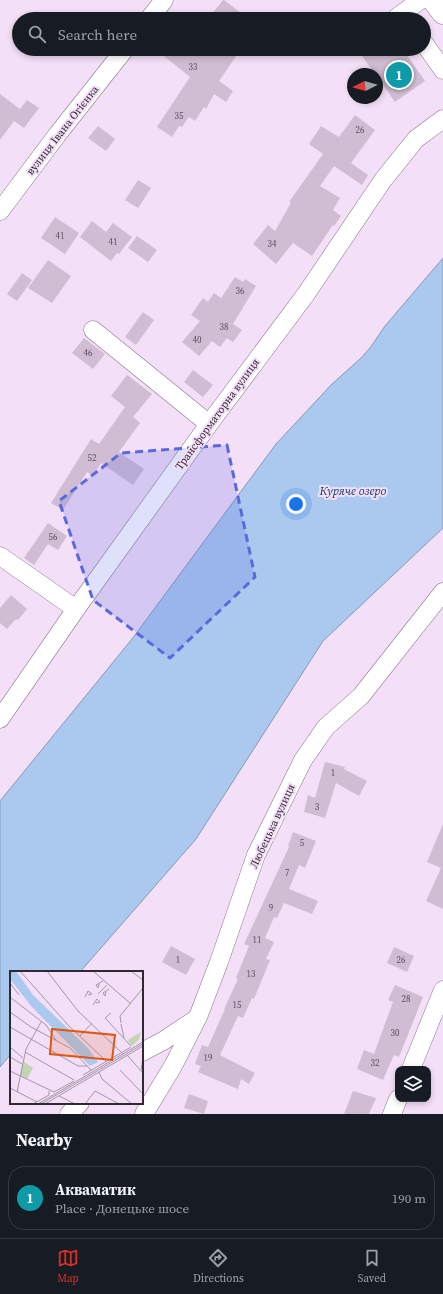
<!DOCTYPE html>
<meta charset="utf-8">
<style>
body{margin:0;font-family:"Source Serif 4",serif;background:#20242c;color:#f1f3f6}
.controls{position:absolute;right:12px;bottom:12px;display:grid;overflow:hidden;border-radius:8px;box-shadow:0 2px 6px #0003}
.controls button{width:36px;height:36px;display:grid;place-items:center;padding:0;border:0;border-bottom:1px solid #363941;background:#171b24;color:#f1f3f6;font:20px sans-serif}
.compass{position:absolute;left:347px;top:68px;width:36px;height:36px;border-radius:50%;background:#171b24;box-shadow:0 2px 6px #0003;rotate:264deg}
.you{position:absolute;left:296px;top:504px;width:14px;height:14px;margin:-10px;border:3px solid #fff;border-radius:50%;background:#1a73e8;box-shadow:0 0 0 6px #1a73e833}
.badge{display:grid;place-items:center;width:26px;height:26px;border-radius:50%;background:#d93025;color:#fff;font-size:13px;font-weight:700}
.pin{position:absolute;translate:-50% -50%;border:2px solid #fff;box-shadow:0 1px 4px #0006}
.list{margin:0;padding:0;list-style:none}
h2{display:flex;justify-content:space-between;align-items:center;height:52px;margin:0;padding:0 16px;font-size:17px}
h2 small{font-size:13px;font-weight:400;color:#9ea1a6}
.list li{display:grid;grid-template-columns:26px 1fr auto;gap:12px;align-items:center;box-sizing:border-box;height:64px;margin:0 8px 8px;padding:0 8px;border:1px solid #363941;border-radius:16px}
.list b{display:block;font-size:15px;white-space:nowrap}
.list p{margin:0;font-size:13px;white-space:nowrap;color:#9ea1a6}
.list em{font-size:13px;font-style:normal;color:#9ea1a6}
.icon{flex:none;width:22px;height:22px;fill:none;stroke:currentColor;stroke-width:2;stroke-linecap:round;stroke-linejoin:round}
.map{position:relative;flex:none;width:443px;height:1114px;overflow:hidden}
.search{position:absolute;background:#171b24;box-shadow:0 2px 6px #0003;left:12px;right:12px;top:12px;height:44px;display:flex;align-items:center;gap:10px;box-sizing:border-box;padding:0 14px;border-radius:22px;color:#9ea1a6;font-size:15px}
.sheet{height:124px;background:#171b24}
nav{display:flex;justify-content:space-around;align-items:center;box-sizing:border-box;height:56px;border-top:1px solid #363941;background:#171b24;font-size:11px;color:#9ea1a6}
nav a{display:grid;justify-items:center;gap:2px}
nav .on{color:#d93025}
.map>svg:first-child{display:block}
.water{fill:#abc9ee;stroke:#8699b6}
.building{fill:#d0bdd4}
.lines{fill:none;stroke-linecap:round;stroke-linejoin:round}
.minor-casing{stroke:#87748a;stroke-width:19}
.highway-casing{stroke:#87748a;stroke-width:23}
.minor{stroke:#fff;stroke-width:18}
.highway{stroke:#fff;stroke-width:22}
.marked{fill:#5c68e0;fill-opacity:0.2;stroke:#5c68e0;stroke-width:3;stroke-dasharray:8 5;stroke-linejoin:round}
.labels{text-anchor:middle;stroke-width:4;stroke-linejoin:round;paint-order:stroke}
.number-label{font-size:9px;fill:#594e5a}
.street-label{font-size:11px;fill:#312932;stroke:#f3dff7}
.water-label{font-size:12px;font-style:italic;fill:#153e6c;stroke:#f3dff7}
.inset-road{fill:none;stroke:#a596a8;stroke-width:1}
.view{fill:#df570e;fill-opacity:0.15;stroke:#df570e;stroke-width:2}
.inset-edge{fill:none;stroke:#312932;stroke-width:2}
</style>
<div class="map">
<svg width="443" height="1114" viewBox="0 0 443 1114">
<rect width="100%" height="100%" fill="#f3dff7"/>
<path class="water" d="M443,258v270l-120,113 -127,198 -116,133h-69v82l-11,13v-266l132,-162 144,-195 56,-60 28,-25 10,-11 15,-22z"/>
<path class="building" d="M223,0h1l25,19h-41z
M169,49h72l-22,32 14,10 -7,11 -12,-8 -8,15 -2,-2 -9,14 -6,-4 -7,10 -3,-1 -7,11 -15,-10 33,-50 -26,-21z
M371,49h32l22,32 -30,21 -18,-25v-3h-2l-13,-18z
M0,94l20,15 7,-9 12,8 -15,20 -10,-7 -14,19z
M355,115l20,15 -24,33 17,12 -6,10 -28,-19 -14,20 20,12 -7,12 8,6 -7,10 -1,-1 -21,31 -19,-13 -17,21 -23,-20 15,-19 7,6 16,-28 -2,-1 34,-48 -14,-10 12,-18 18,11z
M98,126l17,13 -9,12 -18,-13z
M138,180l13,8 -13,20 -13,-8z
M55,217l24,16 -14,21 -24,-16z
M92,221l14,11 7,-9 19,14 -13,17 -2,-1 -6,8 -31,-24z
M137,236l20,14 -9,12 -20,-14z
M48,260l23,16 -19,27 -24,-15z
M22,273l10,7 -15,21 -10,-7z
M235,277l8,5 2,-3 11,7 -23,38 9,6 -9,12 -6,-4 -7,9 -8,-6 -13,15 -17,-14 18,-21 -9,-6 12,-17 5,4 6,-9 7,5z
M143,312l11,8 -18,25 -11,-8z
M84,338l21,16 -12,15 -21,-16z
M193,370l20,15 -10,12 -19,-15z
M127,375l25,19 -19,23 7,6 -21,29 25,17 -11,16 -32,-22 -8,13 -6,-4 -24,38 -12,-7 40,-64 8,5 26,-37 -14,-11z
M48,523l19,13 -9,14 -10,-6 -14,21 -10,-7z
M11,595l16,14 -9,11 -2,-1 -9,10 -7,-6v-15z
M325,762l20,5 -1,2 23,12 -8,15 -23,-13 -11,35 -21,-6 4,-17 7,3z
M443,824v85l-17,-8 15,-33 -14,-6z
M293,832l23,9 -11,27 -6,-3 -10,24 29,12 -6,13 -28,-11 -7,15 -3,-1 -9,21 9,4 -8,17 4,1 -16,39 -2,-1 -9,20 -5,-2 -18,39 35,18 -6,11 -8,-5 -3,10 -40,-17 3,-6 -6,-2 7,-19 6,2 17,-38h-1l14,-30 -2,-1 13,-32 -5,-2 45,-97 -1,-1z
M171,946l24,13 -9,16 -24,-13z
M394,947l20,9 -7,16 -20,-9z
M395,985l28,12 -24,60 -5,-2 -11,25 -26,-11 7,-19 10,4 19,-52 -5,-2z
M353,1091l23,7 -7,16h-25z
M189,1094l19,7 -4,13 -20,-6z"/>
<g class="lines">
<defs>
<path id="minor" d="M149,19l15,-19
M395,19l25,-19
M424,43l19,27
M0,211l57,-76 68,-86
M93,330l116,94
M0,556l76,53
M0,719l76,-110 133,-185 97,-130 77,-114 33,-41 27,-20
M142,1052l21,-11 33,-22
M411,1069l32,-79
M69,1114l11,-11
M144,1114l29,-48 25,-49 21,-55 37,-107 47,-95 23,-33 35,-31 82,-104
M392,1114l6,-15"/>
<path id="highway" d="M433,0l10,13"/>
</defs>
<use href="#minor" class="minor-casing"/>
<use href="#highway" class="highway-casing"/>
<use href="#minor" class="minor"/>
<use href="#highway" class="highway"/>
</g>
<path class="marked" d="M227,445l28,132 -85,81 -77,-58 -34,-99 62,-48z"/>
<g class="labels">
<g class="number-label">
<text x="193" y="70">33</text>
<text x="179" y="119">35</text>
<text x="360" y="133">26</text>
<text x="60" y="239">41</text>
<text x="113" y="245">41</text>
<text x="272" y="247">34</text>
<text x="240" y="294">36</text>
<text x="224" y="330">38</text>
<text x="197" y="343">40</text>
<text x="88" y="356">46</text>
<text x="92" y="461">52</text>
<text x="53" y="540">56</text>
<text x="333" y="776">1</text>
<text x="317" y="810">3</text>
<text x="302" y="846">5</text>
<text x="287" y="876">7</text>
<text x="271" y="911">9</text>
<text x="257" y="943">11</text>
<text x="178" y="963">1</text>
<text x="401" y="963">26</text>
<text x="251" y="977">13</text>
<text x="406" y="1002">28</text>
<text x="237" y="1008">15</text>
<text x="395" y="1036">30</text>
<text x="208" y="1061">19</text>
<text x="375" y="1066">32</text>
</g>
<g class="street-label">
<text transform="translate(62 130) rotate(-52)" y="4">вулиця Івана Огієнка</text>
<text transform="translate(217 414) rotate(-54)" y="4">Трансформаторна вулиця</text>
<text transform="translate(272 826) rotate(-65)" y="4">Любецька вулиця</text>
</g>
<g class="water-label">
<text x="353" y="495">Куряче озеро</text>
</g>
</g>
<g transform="translate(10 971)">
<rect width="133" height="133" fill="#f3dff7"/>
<path d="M131,61l-2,7 -7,7 -4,-6zM13,90l10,7 -6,11 -7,-4z" fill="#c2d5b3"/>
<path d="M0,0h6l17,24 55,53 10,14 -8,4 -59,-60 -21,-27z" fill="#abc9ee"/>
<path class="inset-road" d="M10,0l48,54 38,36M37,0l31,40 45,43M83,0l38,33M121,0l12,9M0,12l9,12M89,13l-1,4 -2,-3 7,-4M96,21l-1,4 -2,-3 6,-4M88,23l9,-9M0,26l36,28 10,15M75,26l3,-6 4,3 -4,1M83,34l4,-6 3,3 -4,1M0,41l21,15 39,21 21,22M101,42l-6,5 26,28M111,52l-1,-7 23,-28M111,53l3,14M0,56l68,39h9M70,65l12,-13M0,76l13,11M15,81l49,28M117,84l16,18M0,86l12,7M110,99l23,24M131,99l2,-12M0,100l44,21M89,101l3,7 30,25M73,104l48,-28M0,117l27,14M7,121l9,-43 15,-27M44,121l20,-11M49,125l16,8M23,133l16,-9v-4M28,133l105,-62M31,133l102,-60M35,133l98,-58M75,133l10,-13 24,13"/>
<path class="view" d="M42,58l63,6 -3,25 -62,-6z"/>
<rect width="133" height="133" class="inset-edge"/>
</g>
</svg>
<div class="controls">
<button><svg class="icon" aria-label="layers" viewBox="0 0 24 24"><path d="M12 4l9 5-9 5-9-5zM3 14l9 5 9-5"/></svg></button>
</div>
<svg class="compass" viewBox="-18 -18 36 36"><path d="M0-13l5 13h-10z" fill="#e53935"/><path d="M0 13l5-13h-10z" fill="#9ea1a6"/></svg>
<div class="you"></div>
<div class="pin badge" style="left:399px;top:75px;background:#0f9aa8">1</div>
<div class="search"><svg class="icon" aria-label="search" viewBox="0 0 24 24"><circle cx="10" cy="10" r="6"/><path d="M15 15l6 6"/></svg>Search here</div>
</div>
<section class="sheet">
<h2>Nearby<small></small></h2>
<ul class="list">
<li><span class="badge" style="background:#0f9aa8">1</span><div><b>Акваматик</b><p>Place · Донецьке шосе</p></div><em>190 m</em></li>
</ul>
</section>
<nav>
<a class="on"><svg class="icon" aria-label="map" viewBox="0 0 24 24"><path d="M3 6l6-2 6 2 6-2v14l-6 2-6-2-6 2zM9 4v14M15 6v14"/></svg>Map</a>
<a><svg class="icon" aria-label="directions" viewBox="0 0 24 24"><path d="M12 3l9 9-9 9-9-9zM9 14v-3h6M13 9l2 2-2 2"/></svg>Directions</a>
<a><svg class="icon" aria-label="saved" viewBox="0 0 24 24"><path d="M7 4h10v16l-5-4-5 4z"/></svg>Saved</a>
</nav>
